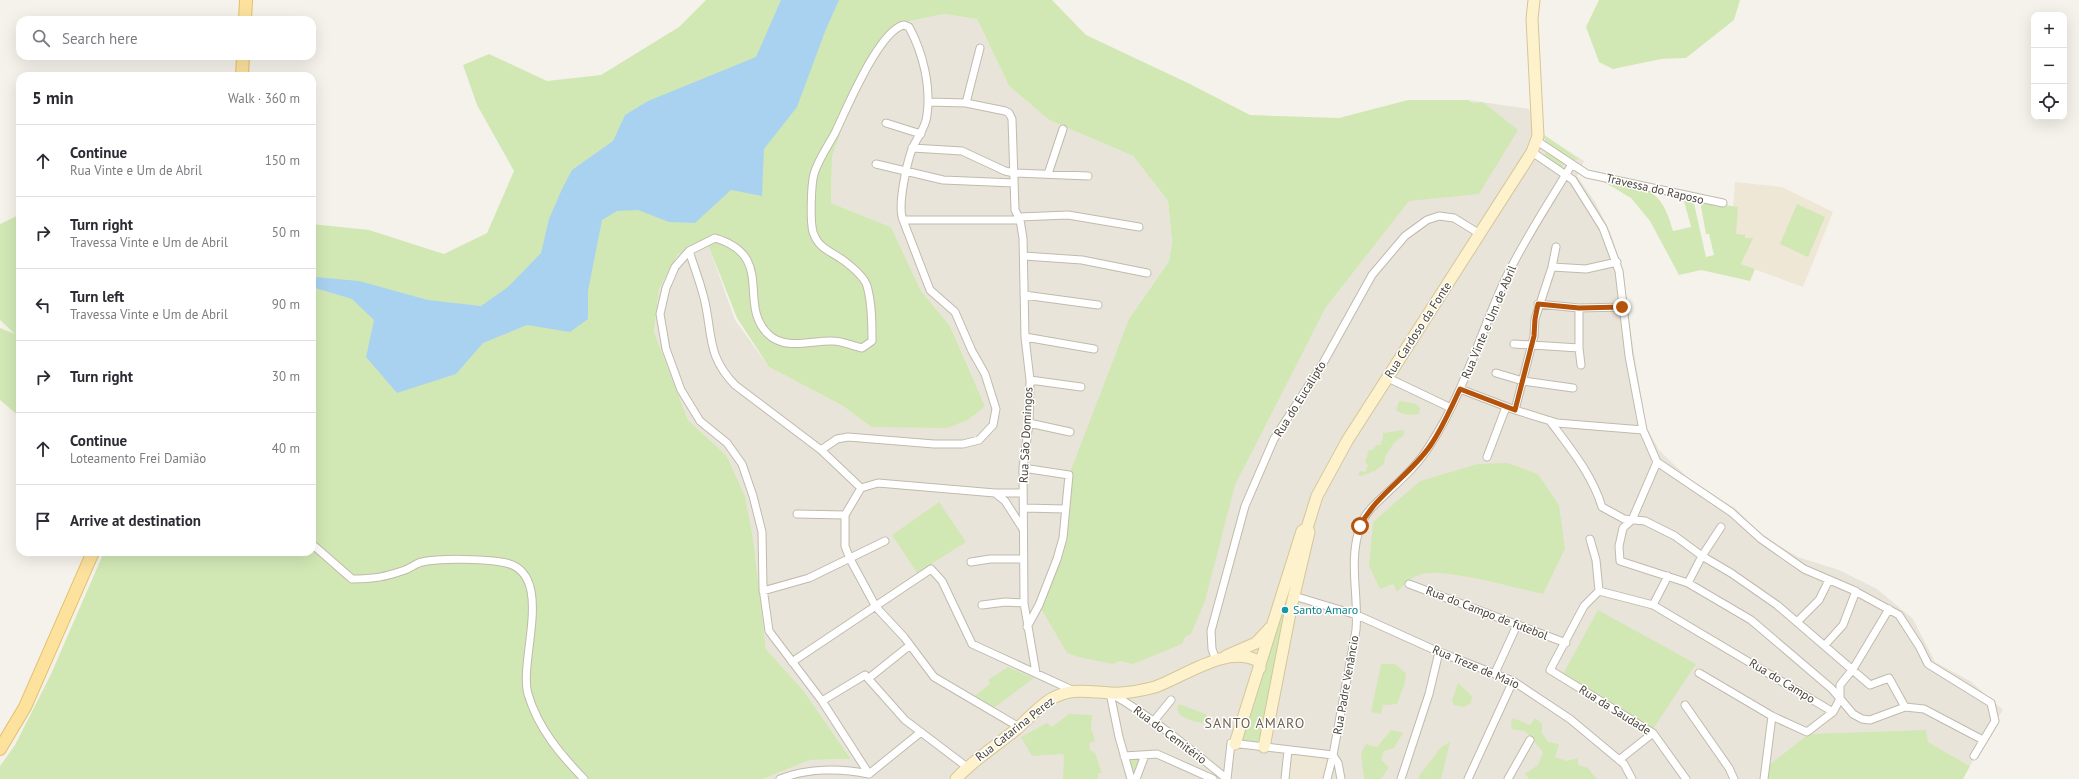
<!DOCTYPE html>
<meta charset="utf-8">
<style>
body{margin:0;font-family:"PT Sans",sans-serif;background:#f2f2f3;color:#2b2b33}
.controls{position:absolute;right:12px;top:12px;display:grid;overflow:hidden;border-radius:8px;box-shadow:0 4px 16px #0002}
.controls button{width:36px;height:36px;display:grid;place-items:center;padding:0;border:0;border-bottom:1px solid #e1e1e2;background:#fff;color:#2b2b33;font:20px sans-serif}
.stop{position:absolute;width:12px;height:12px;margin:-9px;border:3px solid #b45309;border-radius:50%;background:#fff}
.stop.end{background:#b45309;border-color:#fff;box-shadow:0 1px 4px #0008}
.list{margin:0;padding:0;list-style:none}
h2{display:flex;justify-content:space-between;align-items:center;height:52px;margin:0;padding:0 16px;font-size:17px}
h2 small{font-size:13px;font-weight:400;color:#7c7c81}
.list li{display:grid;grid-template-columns:26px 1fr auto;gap:12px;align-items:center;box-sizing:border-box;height:72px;padding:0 16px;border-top:1px solid #e1e1e2}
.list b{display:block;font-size:15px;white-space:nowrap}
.list p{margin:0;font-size:13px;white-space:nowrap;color:#7c7c81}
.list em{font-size:13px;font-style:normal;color:#7c7c81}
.icon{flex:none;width:22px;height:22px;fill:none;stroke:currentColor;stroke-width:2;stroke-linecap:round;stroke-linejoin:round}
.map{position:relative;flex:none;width:2079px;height:779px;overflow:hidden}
.search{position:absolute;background:#fff;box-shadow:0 4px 16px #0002;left:16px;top:16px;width:300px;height:44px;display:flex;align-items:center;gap:10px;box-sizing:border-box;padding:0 14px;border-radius:12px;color:#7c7c81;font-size:15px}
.panel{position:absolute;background:#fff;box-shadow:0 4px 16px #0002;left:16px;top:72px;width:300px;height:484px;border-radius:12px}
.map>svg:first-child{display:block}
.residential{fill:#e9e4d9}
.education{fill:#eee7d5}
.green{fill:#d1e8b5}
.water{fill:#a9d2f0}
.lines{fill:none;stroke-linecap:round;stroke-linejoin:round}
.street-casing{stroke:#c1baad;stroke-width:9}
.secondary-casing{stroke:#d4c69b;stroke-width:13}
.primary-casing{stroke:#e2bf6c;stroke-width:14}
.street{stroke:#fff;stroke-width:7}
.secondary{stroke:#fef2cc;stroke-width:11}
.primary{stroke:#fce29d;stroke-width:12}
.route{stroke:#b45309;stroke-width:5}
.culture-dot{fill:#0f9aa8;stroke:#fff;stroke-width:1.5}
.labels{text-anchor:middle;stroke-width:3;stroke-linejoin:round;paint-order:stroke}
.street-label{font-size:12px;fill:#494339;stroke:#fff}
.culture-label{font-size:12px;fill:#0d838f;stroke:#fff;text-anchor:start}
.quarter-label{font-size:14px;letter-spacing:1px;fill:#6c6150;stroke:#fff}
</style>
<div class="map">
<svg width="2079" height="779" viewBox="0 0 2079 779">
<rect width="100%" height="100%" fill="#f5f2eb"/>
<path class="residential" d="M944,14l33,5 32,67 40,34 84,36 35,45 4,41 -3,19 -40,58 96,177 153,-286 133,-85 -43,-25 61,9 9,27 6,-1 40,26 -7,15 18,26 16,32 13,39 3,37 19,116 13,24 30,29 47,30 25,26 37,22 41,13 38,19 36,30 22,43 35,19 33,29 -20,30 -13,26 -46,-26 -151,39h-1010l47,-19 41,-1 -48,-69 -37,-41 -12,-104 -28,-90 -38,-35 -34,-87 5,-44 19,-35 31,-7 26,73 34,47 74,39 28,21 114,-21 -35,-80 -29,-35 -30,-64 -60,-24 1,-46 27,-78 41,-56z"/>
<path class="education" d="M1735,182l47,5 51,25 -30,75 -74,-27z
M1292,752l15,2 21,7 1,3 -4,15h-36z"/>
<path class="green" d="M706,0h346l34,35 102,48 62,32 89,3 69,-18h60l5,3 10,-1 35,28 -39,64 -70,7 -83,106 -91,178 -30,116 -14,33 -6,3 -3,7 -49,20 -13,-3 -8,3 -33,-7 -12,-4 -28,-48 18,-46 12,-84 60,-156 40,-58 3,-19 -4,-41 -35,-45 -84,-36 -40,-34 -32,-67 -33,-5 -44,9 -41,56 -27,78 -1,46 60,24 30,64 29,35 35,80 -17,14 -21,8 -76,-1 -28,-21 -74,-39 -32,-49 -28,-71 -31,7 -19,35 -5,43 34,88 38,35 19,41 9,49 12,104 37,41 48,69 -41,1 -47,19h-763v-13l15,-21 36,-71 53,-122h208v-328l57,6 75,24 43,-21 27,-62 -37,-66 -14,-40 26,-11 58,27 54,-6 78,-48z
M1599,0h141l-6,20 -48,38 -25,1 -48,10 -14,-7 -13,-35z
M1544,135l35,24 -3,1c-10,0 -32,-15 -32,-25z
M1545,153h4l13,8 1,5 -3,2 -15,-11z
M1599,179c42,9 62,4 74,52l18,-4 -8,-30 10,2 13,58 8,-2 -5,-21h-3l-6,-33 38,6 -2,27 9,1v3h8l-12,26 14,5 -5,12 -49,-11 -22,5 -29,-54 -19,-23z
M1797,204l28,13 -17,40 -28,-13z
M20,211v206l-20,-17v-72l15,6 -15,-14v-96l15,-7z
M1399,401c9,2 13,0 21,6l-1,7c-9,1 -15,2 -23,-4z
M1403,430l1,5 -10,8 -9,14 -1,7 -8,6 -14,6 -4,-1 2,-4 5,1 3,-7 -3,-3 4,-12h4l3,-5h4l3,-6v-6z
M1508,463l30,11 21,31 6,44 -22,45c-28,-6 -95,-26 -121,-20 -10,2 -18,11 -25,18l-4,-8 -13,5 -11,-23 4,-44 47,-41 58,-17z
M939,502l27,40 -49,31 -25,-38z
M1284,605l3,1 -27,136 -16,-1 -2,-1z
M1598,610l98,54 -43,65 -91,-53z
M1381,664h14l11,9 -1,10 -8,21 -14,1 -2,9 -10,-2z
M1008,667l26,11 -47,35 -14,-16 17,-13 -2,-4z
M1458,683l14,13 -1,7 -7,4 -11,-2 -1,-5z
M1179,704l27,10 1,3 -5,6c-10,-3 -24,-4 -25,-16z
M1069,714l23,1 -1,15 2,2 2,10 -6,1 1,7 5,3 7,20h-4v6h-35l1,-23 -2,-2 -30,2 -11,-19 26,-14 5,4z
M1513,718l17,7 5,-7 7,6v9l6,9 11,2 -4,13 12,4 11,-3v7l9,2 10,12h-68l-4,-5 13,-9 5,-13 -18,-21 -13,-2 -1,-7z
M1391,730l12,3 -9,15 -10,3 -3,9 8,7 -8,12h-17l-3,-26 5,-9 11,3z
M1926,730l2,12 42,24 -7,13h-197l-2,-10 45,-35z
M1450,742l-9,37h-22v-3l22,-29z
M1141,757l-5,16h-4l-4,-15z"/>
<path class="water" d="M781,0h58l-13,29 -29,78 -33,42 -2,47 -31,-6 -36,33 -26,-1 -31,-12 -21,1 -15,9 -14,71v28l-18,13 -43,-7 -44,18 -27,31 -59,19 -31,-36 8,-37 -22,-21 -40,-12 3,-10 44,4 69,19 53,6 27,-19 33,-34 8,-34 13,-30 10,-19 41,-29 12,-26 23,-14 108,-44z"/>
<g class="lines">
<defs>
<path id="street" d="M928,102l38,1 39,8 4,2 3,6 3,91 5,10 3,18 2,99 5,43 -1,43 -6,45 1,135 12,70
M966,103l14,-55
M886,123l35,11
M1537,141l50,33 136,29
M912,148l50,3 43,20 9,2 74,3
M1532,152l41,28 30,48 16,43 10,85 14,74 14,32 74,50 30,27 43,30 49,21 46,25 20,31 9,18 63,39 4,18 -21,35
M876,164l67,16 71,3
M1048,174l15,-45
M1019,217l49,-2 71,12
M689,251c5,15 11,31 15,47 9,36 2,57 31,87l86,65 40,38
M1024,256l58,4 65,13
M1552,267l34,2 31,-7
M1024,295l74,10
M1538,304l41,4
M1025,337l69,12
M1514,344l65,4
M1581,365l-2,-17v-40l44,-1
M1496,373l27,8 50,7
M1388,378l63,30
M1030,380l51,7
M1460,389l55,21 19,-74 1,-17 17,-52 4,-20
M1515,410l42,13 86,7
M1550,421c20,27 42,53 52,86l22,12 21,2 30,15 27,20 29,17 46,32 93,80 19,-7 16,29
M1029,423l41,9
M821,450l16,-11 11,-2 86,7h29l16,-4 14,-15 3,-16 -11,-35 -13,-23 -17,-39 -25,-22 -27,-70
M1487,457l19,-50
M1657,462l-25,58 -9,8 -4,18 1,15 68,22 63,37 81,69 21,25 9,5 8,1 35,-13 19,2 59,31
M1023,468l46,7 -6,63 -6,21 -18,46 -12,22
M995,493l10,8 18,28
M1024,508l41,1
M797,514l48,1
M1590,539l6,21 3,31
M312,544l40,35c22,0 33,-2 53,-9 6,-2 11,-7 17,-8 18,-4 60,-3 79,0 57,7 17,97 27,132 10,34 32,60 56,85
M971,562l19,-3h33
M1688,583l14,-27 19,-29
M1409,584l157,59
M763,591l46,-13 76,-37
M1599,591l-15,15 -34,64 103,63 33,46
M1599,591l54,14 180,107
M1294,596l63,19 82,37 74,29 57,38 54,45 8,15
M982,605l23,-3 19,1
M1653,605l15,-29
M1797,622l22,-22 10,-20
M1825,645l18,-20 13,-34
M1216,660l-4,-11 -1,-18 34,-125 29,-67 48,-74 50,-90 33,-39 22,-16 12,-4 15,2 26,16
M792,662l139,-93 11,12 30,63 100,46
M1495,673l22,-48
M1699,673l73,43 35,16 26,-20 7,-13v-14l13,-16 36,-60
M869,678l40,-32
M1110,693l9,44 12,42
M1112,694c41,24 78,55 115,85
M822,701l43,-26 40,45 62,47
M1685,705l44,63 5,11
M1153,722l18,-22
M1019,727l-85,-50 -30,-40 -28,-30 -26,-48 -5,-13v-31l16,-27 17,-5 117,10h28
M1333,755l5,8 3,16
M1124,756l33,-2 56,25
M1619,760l34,-27
M869,774l52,-42
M780,779c27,-11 60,-11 89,-5l-47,-73 -53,-70 -6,-43 -1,-56 -9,-36 -11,-32 -15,-21 -27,-22 -19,-31 -15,-41 -6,-35 6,-26 9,-21 14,-16 26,-13c61,18 22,66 53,96 17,17 44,6 65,7 9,0 20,5 29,7l10,-7c0,-17 0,-38 -5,-55 -3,-10 -16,-20 -24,-26 -13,-9 -25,-12 -30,-28 -3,-11 -2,-47 1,-58 4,-14 14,-28 21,-41 11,-23 44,-103 69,-108l5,2c14,26 22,59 18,88 -1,13 -10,22 -15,34 -5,14 -15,57 -9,71h117
M1136,779l9,-24
M1227,779l4,-36 102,12 23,-125c3,-35 -8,-68 4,-103 5,-16 18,-25 30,-37 14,-13 30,-28 40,-45 33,-50 49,-109 74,-163 19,-41 45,-79 68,-118
M1285,779l3,-29
M1327,779l6,-24
M1401,779l28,-85 10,-42
M1468,779l45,-98
M1508,779l22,-39
M1764,779l8,-63"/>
<path id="secondary" d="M1307,528l10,-32 30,-55 185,-289 6,-16 -6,-117 2,-19
M1226,656l30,-13 14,-15
M1235,744l67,-213 5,-3 2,4 -18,76 -27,139
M956,779c19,-21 42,-34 63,-52 10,-10 21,-21 32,-28 20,-12 38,-7 59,-6 15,1 30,-2 45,-6 29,-10 72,-43 103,-26l2,7"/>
<path id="primary" d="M245,20l1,-20
M242,76l1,-20
M0,749l25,-42 68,-155"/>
</defs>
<use href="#street" class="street-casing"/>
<use href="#secondary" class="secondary-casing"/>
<use href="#primary" class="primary-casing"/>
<use href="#street" class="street"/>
<use href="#secondary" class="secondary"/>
<use href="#primary" class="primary"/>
</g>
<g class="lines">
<path class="route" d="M1360,526c16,-31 50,-51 70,-80 12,-17 21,-38 30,-57l55,21 19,-74 1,-17 3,-15 41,4 43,-1"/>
</g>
<circle class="culture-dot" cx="1285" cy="610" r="4"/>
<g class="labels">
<g class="street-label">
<text transform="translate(1655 189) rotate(13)" y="4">Travessa do Raposo</text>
<text transform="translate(1489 322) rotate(-67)" y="4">Rua Vinte e Um de Abril</text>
<text transform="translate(1418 330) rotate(-57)" y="4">Rua Cardoso da Fonte</text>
<text transform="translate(1300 399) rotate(-58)" y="4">Rua do Eucalipto</text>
<text transform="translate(1026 435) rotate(-87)" y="4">Rua São Domingos</text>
<text transform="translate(1487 613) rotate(21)" y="4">Rua do Campo de futebol</text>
<text transform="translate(1476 667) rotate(23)" y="4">Rua Treze de Maio</text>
<text transform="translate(1782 681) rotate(31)" y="4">Rua do Campo</text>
<text transform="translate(1346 685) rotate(-80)" y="4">Rua Padre Venâncio</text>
<text transform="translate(1615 710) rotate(32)" y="4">Rua da Saudade</text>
<text transform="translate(1015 729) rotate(-38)" y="4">Rua Catarina Perez</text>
<text transform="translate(1170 735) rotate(37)" y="4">Rua do Cemitério</text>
</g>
<g class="culture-label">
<text x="1293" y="614">Santo Amaro</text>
</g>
<g class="quarter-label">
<text x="1255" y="728">SANTO AMARO</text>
</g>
</g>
</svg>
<div class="controls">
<button>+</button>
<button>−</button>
<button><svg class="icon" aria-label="locate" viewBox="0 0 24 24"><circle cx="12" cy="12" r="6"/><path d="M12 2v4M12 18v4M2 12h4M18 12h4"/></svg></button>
</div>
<div class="stop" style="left:1360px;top:526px"></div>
<div class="stop end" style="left:1622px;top:307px"></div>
<div class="search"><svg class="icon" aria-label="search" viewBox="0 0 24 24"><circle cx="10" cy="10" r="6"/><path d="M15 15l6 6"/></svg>Search here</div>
<section class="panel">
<h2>5 min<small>Walk · 360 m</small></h2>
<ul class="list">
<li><svg class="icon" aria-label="ahead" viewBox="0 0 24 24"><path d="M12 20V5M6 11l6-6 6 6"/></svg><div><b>Continue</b><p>Rua Vinte e Um de Abril</p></div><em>150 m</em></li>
<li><svg class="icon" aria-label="right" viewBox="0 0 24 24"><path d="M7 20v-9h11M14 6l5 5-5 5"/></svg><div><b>Turn right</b><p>Travessa Vinte e Um de Abril</p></div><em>50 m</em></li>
<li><svg class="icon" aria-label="left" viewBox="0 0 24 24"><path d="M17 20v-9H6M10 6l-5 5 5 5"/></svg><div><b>Turn left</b><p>Travessa Vinte e Um de Abril</p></div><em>90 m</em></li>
<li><svg class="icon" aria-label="right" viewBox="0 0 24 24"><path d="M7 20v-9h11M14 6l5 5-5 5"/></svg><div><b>Turn right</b></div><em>30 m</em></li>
<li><svg class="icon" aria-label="ahead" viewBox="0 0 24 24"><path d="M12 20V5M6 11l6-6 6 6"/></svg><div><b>Continue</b><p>Loteamento Frei Damião</p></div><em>40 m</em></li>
<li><svg class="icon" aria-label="arrive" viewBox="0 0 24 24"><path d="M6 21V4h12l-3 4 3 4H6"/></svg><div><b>Arrive at destination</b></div></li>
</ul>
</section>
</div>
